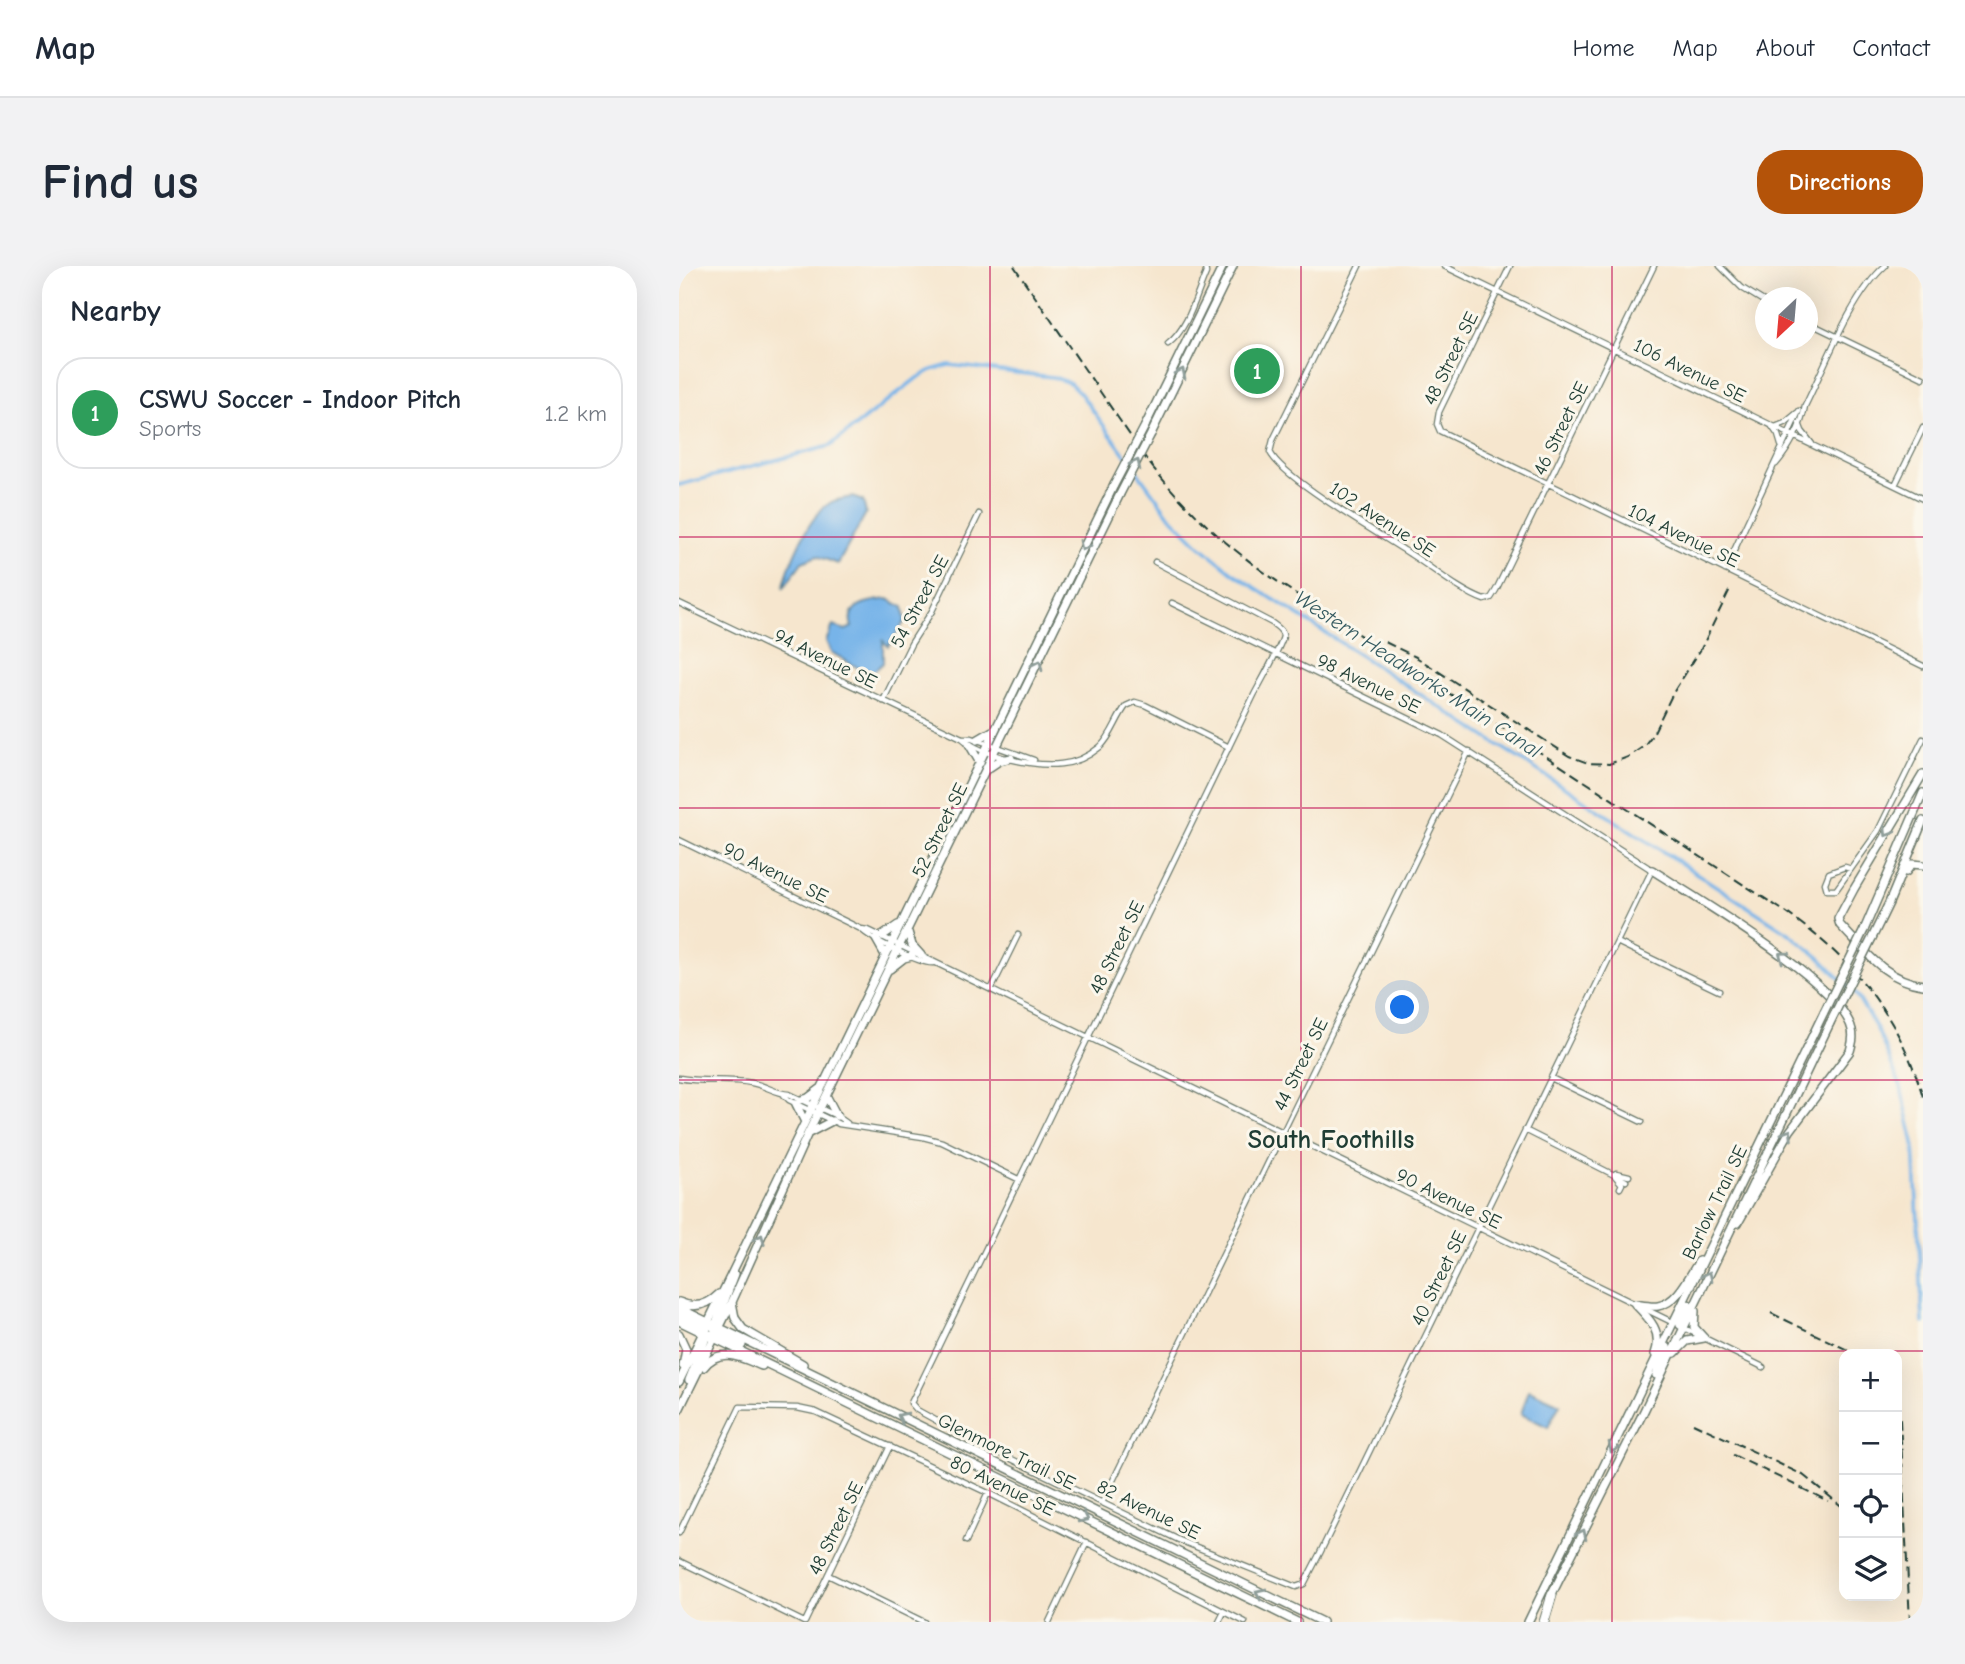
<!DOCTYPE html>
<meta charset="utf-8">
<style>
body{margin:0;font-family:"Comic Neue",sans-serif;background:#f2f2f3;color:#1f2937}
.controls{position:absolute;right:21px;bottom:21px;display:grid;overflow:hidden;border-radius:14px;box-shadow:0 7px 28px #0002}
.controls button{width:63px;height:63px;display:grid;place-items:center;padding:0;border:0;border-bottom:2px solid #e0e1e3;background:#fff;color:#1f2937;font:35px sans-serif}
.compass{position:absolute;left:1076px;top:21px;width:63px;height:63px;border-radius:50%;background:#fff;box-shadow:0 7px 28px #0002;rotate:206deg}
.you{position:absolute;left:724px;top:742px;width:24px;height:24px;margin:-18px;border:5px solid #fff;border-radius:50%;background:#1a73e8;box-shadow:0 0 0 10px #1a73e833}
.badge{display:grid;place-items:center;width:46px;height:46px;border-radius:50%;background:#b45309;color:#fff;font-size:23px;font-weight:700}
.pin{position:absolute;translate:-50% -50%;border:4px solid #fff;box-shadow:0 2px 7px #0006}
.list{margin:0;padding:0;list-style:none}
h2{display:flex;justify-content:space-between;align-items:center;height:91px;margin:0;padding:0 28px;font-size:30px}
h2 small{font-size:23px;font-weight:400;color:#747a83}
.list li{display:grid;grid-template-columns:46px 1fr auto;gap:21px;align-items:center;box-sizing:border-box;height:112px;margin:0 14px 14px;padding:0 14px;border:2px solid #e0e1e3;border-radius:28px}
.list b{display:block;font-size:26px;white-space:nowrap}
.list p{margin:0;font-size:23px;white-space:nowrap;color:#747a83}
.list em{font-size:23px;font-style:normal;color:#747a83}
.icon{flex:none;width:38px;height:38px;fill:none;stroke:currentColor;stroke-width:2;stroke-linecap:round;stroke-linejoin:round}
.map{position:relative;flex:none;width:1244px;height:1356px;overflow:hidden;border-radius:28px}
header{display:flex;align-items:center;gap:42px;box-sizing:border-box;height:98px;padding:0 35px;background:#fff;border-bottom:2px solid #e0e1e3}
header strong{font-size:33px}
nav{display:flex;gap:38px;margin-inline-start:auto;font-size:24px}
.intro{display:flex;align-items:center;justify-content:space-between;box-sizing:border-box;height:168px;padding:0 42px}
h1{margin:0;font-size:49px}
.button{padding:18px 32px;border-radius:28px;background:#b45309;color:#fff;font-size:24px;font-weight:700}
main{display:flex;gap:42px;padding:0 42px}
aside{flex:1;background:#fff;border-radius:28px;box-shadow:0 7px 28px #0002}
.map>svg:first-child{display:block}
.green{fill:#7fc682;stroke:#4f825b;stroke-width:2}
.water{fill:#77b4e9;stroke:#4b788e;stroke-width:2}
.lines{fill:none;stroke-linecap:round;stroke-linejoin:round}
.canal{stroke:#77b4e9;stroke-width:3.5}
.minor-casing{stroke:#6a786a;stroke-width:7}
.major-casing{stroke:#6a786a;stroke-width:10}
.highway-casing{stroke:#6a786a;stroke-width:11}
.minor{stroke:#fff;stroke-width:4.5}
.major{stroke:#fff;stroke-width:7}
.highway{stroke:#fff;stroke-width:9}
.rail{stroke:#1f3d34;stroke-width:2;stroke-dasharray:10 5;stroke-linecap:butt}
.major-bridge-casing{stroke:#6a786a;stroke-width:10;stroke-linecap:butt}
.major-bridge{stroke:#fff;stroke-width:7}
.oneway{stroke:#8f9e9a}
.grid{fill:none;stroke:#c2185b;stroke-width:2;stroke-opacity:0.55}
.labels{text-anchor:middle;stroke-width:6;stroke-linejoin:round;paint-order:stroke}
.street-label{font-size:19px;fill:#1f3d34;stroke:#fbf7ec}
.water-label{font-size:21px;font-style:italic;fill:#355b61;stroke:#fbf7ec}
.district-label{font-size:26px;font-weight:bold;fill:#1f3d34;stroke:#fbf7ec}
</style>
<header>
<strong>Map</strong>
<nav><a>Home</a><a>Map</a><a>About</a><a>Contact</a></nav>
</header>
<div class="intro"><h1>Find us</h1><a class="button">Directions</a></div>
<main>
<aside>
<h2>Nearby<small></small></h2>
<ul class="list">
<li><span class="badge" style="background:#2e9e5b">1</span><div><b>CSWU Soccer - Indoor Pitch</b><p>Sports</p></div><em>1.2 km</em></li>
</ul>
</aside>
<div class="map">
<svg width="1244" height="1356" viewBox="0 0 1244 1356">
<rect width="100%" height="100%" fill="#fbf7ec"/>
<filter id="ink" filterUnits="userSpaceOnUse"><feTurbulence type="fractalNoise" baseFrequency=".0143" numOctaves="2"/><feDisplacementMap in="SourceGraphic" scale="14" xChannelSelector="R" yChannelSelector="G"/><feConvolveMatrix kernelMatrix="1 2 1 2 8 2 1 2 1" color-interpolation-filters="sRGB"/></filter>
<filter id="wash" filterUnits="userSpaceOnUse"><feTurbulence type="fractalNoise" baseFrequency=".00686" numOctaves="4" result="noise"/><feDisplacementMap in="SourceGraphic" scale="28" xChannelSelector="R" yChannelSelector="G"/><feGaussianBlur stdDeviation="1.57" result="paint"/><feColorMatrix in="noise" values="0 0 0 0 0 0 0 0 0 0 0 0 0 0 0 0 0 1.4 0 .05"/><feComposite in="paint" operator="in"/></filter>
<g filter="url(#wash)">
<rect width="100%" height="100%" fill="#f6e6ce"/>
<path class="green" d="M567,90l29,14 -8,16 -29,-14z"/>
<path class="water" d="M173,231l11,4 3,12 -28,51 -21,-8 -15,6 -19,27c6,-25 25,-73 47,-86 6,-4 15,-4 22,-6z
M209,333l15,8 2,14 -17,25 -5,-5v22l-9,8 -12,-1 -31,-18 -5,-11 7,-15 13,4 6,-3c-8,-24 20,-26 36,-28z
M850,1124l31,14 -12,23 -27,-13z"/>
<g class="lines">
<path class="canal" d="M0,219l151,-39 87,-68 15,-8 17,-5 104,12 17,6 10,10 89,122 31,31 33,27 557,361 29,23 38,39 20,33 24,58 13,56 9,180"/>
</g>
</g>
<g filter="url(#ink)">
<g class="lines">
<defs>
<path id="minor" d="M680,0l-86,174 -3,12c13,27 110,82 140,102 24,15 48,36 74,46l7,-2 5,-8 158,-324
M765,0l479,233
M831,0l-71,146 -2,12 3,7 483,235
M1041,0l22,22 23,14
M1128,56l116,56
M489,78c20,-15 28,-48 38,-71l-1,-7
M1120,157l3,8 10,13
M1092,159l7,10 3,10
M1096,161l10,-4 12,-10
M1097,198c13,-15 26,-39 29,-58 21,-42 46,-110 80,-140
M1216,219l28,-57
M476,296l117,61c4,3 11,7 11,13 -1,9 -24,49 -29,59l-343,708 6,7 49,27 213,103 117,47 8,-3 16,-31 332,-683 -210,-135 -270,-132
M1046,304l74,-159
M0,337l283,135c20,18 72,29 99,26 14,-1 28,-8 39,-17 12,-11 16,-28 26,-41l9,-4 10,3 84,42
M204,435l28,-57 21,-33 47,-97
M284,472h9l62,22
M0,574l182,89c10,10 59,35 72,34
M1172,603l-6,-2 -16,6 -4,10 2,7h9l42,-59 45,-92
M182,663l7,1 62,30 744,363
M938,676l102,49
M312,724l27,-55
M0,812c24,5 49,0 73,5 13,2 24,11 37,11l48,22 10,7
M872,812l91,44
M104,828l6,6 50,24 84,13 19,5 76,37
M846,864l101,51
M937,907l13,3
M936,910l7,8 -2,4
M1003,1061l81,40
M423,1237l367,-752
M0,1267l61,-126 57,1 19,4 172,81 257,129
M287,1275l22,-48
M0,1295l125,61
M149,1309l96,47
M126,1356l85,-176
M370,1356l38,-80
M540,1356l5,-10"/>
<path id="major" d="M466,160l78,-160
M472,168l82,-168
M298,474l17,-10
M290,478l11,19
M308,503l12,-8 12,-3
M1244,508l-69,115 -16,30 2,6c24,25 46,56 83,60
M973,604c42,27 190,113 200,160 2,8 0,14 -2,21l-60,80 -52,92
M1227,606l6,-8 11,1
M1185,664l59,-137
M229,666l4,13 9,10
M203,670l16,-11
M1193,672l17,-35 34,-82
M197,673l9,16
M211,703l14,-11 8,-2
M148,831l10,19
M122,834l7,-2 12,-9
M117,838l9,18
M130,867l23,-12
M0,1036c15,7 28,4 40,-8
M53,1036l3,16 8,11 60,35
M956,1038c7,1 16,3 23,2 20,-3 31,-30 41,-45
M956,1038c15,15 28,28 20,50
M0,1042l643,314
M1016,1045l-1,16 10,11
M0,1049l29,12
M0,1055l618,301
M35,1062l21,-54
M1005,1062l-4,-3 8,-21
M35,1067l28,12
M0,1068l7,15 -3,17
M996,1087l12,-12 17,-3
M25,1101c16,-21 38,-9 58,-1
M977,1109l11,-28
M10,1114l19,-47
M0,1116l435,-897
M0,1144l53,-108 76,-169 312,-639
M871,1332l93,-185 187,-390
M849,1356l296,-610"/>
<path id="highway" d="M865,1356l8,-27"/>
</defs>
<use href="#minor" class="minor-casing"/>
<use href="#major" class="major-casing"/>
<use href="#highway" class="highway-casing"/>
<use href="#minor" class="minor"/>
<use href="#major" class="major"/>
<use href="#highway" class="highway"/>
<path class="rail" d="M335,0l133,194c40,52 86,92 140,128l494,321c69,47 119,107 142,188
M706,376l31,15 153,99 19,7 21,1 19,-7 15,-10 10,-13 20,-41 28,-44 30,-62
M1092,1047l85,41
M1218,1138l3,16 10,202
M1014,1157l110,52 41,33
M1054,1189l95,46"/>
<defs>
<path id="major-bridge" d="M435,219l31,-59
M441,228l31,-60
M1145,746l40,-82
M1151,757l42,-85"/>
</defs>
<use href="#major-bridge" class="major-bridge-casing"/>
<use href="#major-bridge" class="major-bridge"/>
</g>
<defs><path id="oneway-chevron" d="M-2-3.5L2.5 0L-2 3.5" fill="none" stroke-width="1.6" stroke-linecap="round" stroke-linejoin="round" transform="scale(1.75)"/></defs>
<g class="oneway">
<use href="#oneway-chevron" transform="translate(502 107) rotate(-64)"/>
<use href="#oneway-chevron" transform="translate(457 198) rotate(-63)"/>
<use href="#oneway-chevron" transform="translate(405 280) rotate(116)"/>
<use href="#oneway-chevron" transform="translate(359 399) rotate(-64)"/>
<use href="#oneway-chevron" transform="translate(1209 566) rotate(122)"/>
<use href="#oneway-chevron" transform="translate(1104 690) rotate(-143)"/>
<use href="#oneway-chevron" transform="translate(1109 868) rotate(-58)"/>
<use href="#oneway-chevron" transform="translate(81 973) rotate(-66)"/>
<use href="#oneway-chevron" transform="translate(1029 1010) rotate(-64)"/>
<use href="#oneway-chevron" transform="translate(223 1151) rotate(-154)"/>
<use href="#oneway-chevron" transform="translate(934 1182) rotate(116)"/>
<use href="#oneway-chevron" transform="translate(405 1252) rotate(26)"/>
<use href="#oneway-chevron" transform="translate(903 1268) rotate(-64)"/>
<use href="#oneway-chevron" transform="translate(581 1327) rotate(-154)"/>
</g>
</g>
<path class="grid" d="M311,0v1356M622,0v1356M933,0v1356M0,271h1244M0,542h1244M0,814h1244M0,1085h1244"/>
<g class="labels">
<g class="street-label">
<text transform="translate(771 92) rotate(-64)" y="7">48 Street SE</text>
<text transform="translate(1011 104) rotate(26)" y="7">106 Avenue SE</text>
<text transform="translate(881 162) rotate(-64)" y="7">46 Street SE</text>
<text transform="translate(704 253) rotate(33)" y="7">102 Avenue SE</text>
<text transform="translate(1005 269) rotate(26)" y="7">104 Avenue SE</text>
<text transform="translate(240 335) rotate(-62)" y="7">54 Street SE</text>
<text transform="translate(147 392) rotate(26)" y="7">94 Avenue SE</text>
<text transform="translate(690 417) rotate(26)" y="7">98 Avenue SE</text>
<text transform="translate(260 564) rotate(-64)" y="7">52 Street SE</text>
<text transform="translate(97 606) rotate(26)" y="7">90 Avenue SE</text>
<text transform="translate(437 681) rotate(-64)" y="7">48 Street SE</text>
<text transform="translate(621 798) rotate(-64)" y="7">44 Street SE</text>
<text transform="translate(770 932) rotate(26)" y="7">90 Avenue SE</text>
<text transform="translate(1035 936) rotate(-64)" y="7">Barlow Trail SE</text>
<text transform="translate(759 1012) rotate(-64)" y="7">40 Street SE</text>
<text transform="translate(328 1185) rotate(26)" y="7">Glenmore Trail SE</text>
<text transform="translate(324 1219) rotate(26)" y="7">80 Avenue SE</text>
<text transform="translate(470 1243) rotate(26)" y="7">82 Avenue SE</text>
<text transform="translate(156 1262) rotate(-64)" y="7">48 Street SE</text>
</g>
<g class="water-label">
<text transform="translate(739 408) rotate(33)" y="7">Western Headworks Main Canal</text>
</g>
<g class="district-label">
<text x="652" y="882">South Foothills</text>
</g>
</g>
</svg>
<div class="controls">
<button>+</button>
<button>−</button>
<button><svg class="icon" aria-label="locate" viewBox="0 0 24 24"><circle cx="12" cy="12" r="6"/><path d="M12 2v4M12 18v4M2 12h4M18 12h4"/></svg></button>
<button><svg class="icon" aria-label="layers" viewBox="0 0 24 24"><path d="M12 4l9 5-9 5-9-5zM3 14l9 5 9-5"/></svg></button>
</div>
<svg class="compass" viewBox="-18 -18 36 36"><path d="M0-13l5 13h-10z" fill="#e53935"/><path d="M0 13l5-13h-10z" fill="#747a83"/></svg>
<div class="you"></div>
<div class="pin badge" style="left:578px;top:105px;background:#2e9e5b">1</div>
</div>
</main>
